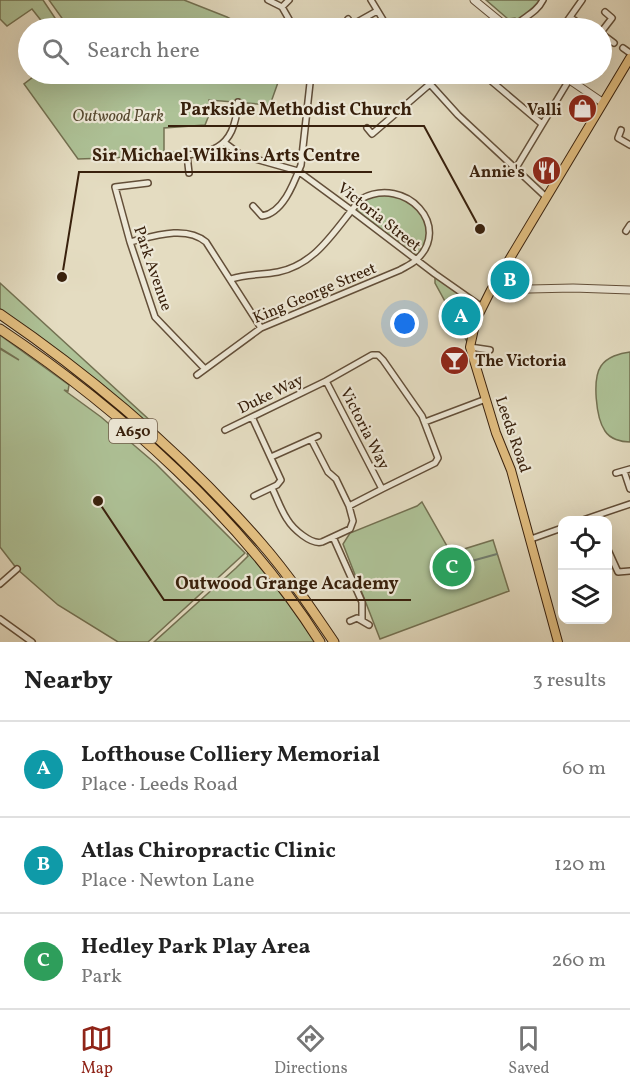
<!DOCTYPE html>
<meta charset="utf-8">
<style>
body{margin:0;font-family:Vollkorn,serif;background:#f6f6f6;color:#222}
.controls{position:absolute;right:18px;bottom:18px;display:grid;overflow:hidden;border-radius:12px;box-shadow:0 6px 24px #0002}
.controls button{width:54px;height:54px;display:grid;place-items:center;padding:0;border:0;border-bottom:2px solid #e0e0e0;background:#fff;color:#222;font:30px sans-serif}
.you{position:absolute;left:405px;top:324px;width:21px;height:21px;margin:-15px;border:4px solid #fff;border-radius:50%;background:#1a73e8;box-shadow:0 0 0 9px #1a73e833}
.badge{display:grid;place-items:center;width:39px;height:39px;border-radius:50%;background:#8f2418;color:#fff;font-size:20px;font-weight:700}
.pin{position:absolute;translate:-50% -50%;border:3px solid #fff;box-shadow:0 2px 6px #0006}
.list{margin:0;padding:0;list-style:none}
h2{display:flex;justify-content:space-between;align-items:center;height:78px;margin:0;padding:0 24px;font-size:26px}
h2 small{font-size:20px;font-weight:400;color:#767676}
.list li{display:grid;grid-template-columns:39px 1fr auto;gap:18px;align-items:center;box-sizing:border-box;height:96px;padding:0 24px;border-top:2px solid #e0e0e0}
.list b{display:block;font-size:22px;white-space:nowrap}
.list p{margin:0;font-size:20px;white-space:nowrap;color:#767676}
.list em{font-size:20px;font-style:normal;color:#767676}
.icon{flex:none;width:33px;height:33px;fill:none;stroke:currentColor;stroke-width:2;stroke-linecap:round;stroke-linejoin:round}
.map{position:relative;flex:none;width:630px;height:642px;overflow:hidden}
.search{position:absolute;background:#fff;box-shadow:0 6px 24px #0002;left:18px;right:18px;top:18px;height:66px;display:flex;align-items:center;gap:15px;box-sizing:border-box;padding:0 21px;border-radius:33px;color:#767676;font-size:22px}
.sheet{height:366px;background:#fff}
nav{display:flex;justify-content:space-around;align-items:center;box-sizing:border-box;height:84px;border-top:2px solid #e0e0e0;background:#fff;font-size:16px;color:#767676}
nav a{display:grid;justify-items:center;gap:3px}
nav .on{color:#8f2418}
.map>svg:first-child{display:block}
.green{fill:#aec297;stroke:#737152;stroke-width:1.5}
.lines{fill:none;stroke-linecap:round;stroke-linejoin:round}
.stream{stroke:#707e70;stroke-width:2}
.minor-casing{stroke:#634f39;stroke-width:8}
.tertiary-casing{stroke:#634f39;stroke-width:9}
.primary-casing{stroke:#38200c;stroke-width:10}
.trunk-casing{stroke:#38200c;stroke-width:11}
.minor{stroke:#ede8d7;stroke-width:5}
.tertiary{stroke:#ede8d7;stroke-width:7}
.primary{stroke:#e2be80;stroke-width:8}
.trunk{stroke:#e2be80;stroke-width:9}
.labels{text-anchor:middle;stroke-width:4.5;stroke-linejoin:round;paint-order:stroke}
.shield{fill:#ede8d7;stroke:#6e5c49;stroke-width:1.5}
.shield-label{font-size:15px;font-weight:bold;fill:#38200c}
.poi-label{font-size:16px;font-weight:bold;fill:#38200c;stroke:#ede8d7;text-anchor:end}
.park-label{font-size:16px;font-style:italic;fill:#56482f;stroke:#ede8d7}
.street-label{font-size:16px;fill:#38200c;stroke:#ede8d7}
.leader{fill:none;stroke:#38200c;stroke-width:2}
.callout-dot{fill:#38200c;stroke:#ede8d7;stroke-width:2}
.callout-label{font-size:18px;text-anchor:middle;font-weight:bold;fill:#38200c;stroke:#ede8d7;stroke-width:4.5;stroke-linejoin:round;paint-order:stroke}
</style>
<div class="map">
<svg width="630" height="642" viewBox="0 0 630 642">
<rect width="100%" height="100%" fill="#e4dcc1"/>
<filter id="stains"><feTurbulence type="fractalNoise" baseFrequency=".00333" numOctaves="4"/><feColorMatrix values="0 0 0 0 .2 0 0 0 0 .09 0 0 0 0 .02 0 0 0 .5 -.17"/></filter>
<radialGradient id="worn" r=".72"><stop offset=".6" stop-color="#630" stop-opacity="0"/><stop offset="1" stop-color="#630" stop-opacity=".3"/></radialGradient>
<path class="green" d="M0,0h43l12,18 -8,10 -15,-19 -25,17 -7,-7z
M49,0h135l43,17 20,11h-178z
M486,0h52l4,3 -23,18 -4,-3 -7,1z
M37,74h244l-11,31 -61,-5v15l-4,10 -41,3v28l-86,3 -54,-75z
M371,193h28l22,17 8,24 -3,13 -10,14 -65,-51z
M435,274l47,33 -12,40 -35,-64z
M0,283l155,142 -6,5 -149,-116z
M0,335l69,50 -1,6 -4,-1 37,27 55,47 89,89 -97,89h-30l-60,-37 -41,-36 -17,-22v-198l19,11 -19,-12z
M630,352v90c-9,0 -20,-3 -25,-11 -9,-13 -13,-52 -4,-65 6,-9 19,-13 29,-14z
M422,502l29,51 42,-13 16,51 -129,48 -37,-95 7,-11 67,-27z
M252,551l68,91h-166l82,-74 12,-12 -1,-2z"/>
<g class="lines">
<path class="stream" d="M468,562l29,-8"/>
<defs>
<path id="minor" d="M268,0l14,7 12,21
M371,0l17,28
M282,7l7,-7
M570,17l15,11
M348,19l4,6 25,-14
M565,24l17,-24
M513,28c9,-11 23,-14 30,-28
M602,31l10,-13 -7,-6
M602,34l12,9
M623,48l7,5
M420,74l10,10
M483,74l59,50
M367,128l5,6 58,-50 28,31 88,82
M621,130l-3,8 12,7
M225,143l16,12 57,16 53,39 84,64 47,33
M187,155l2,18
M167,156c44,-2 67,-4 71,-54
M516,168l53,-88
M148,183l-33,4 15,55 25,75 49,51
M253,206l9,10c21,-3 32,-33 39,-51l10,-91
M626,231l4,-6
M130,242c24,-6 56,-17 76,0l55,86
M470,347l20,3
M372,355h6l5,5 39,56 16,42 -3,5 -53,26 -56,-108z
M197,375l64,-47 139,-58c5,-3 12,-6 16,-10 37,-33 -10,-85 -55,-61 -25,28 -43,65 -83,73 -16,3 -31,2 -47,7
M252,417l29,63 -4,5 -23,11
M425,422l61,-23
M225,430l101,-49
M271,457l47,-21
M624,471l6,18
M616,473l14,-4
M272,488c5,10 9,22 15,31 6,10 24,26 35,23l28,-13 3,-8 -4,-15 -13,-27 -8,-7 -17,-33
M349,506l33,-17
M583,520l47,-16
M333,537l29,65v18
M531,539l31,-11
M608,550l10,22 12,-1
M0,584l17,-15
M0,619l32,23
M350,621l7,-3 12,7"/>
<path id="tertiary" d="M474,0l34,28
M561,74l41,28
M491,290l82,-2 57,2"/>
<path id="primary" d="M558,642l-47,-172 -15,-37 -26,-86 6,-27 15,-30 139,-232"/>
<path id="trunk" d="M0,314c95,65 185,142 261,229 27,31 50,65 73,99
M0,329c120,80 243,191 320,313"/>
</defs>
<use href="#minor" class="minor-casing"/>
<use href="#tertiary" class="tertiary-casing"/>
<use href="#primary" class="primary-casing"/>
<use href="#trunk" class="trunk-casing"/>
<use href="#minor" class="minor"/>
<use href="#tertiary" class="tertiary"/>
<use href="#primary" class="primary"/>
<use href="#trunk" class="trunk"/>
</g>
<defs>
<symbol id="shop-disc" viewBox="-11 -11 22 22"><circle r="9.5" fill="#8f2418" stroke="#ede8d7"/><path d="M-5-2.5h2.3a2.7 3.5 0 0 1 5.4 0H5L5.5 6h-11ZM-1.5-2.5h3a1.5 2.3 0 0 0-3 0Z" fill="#fff"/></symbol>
<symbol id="restaurant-disc" viewBox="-11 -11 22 22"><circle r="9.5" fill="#8f2418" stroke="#ede8d7"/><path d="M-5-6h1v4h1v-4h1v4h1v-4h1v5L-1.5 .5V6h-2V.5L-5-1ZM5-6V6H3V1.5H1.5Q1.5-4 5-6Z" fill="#fff"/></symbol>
<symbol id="bar-disc" viewBox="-11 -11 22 22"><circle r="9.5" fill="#8f2418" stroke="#ede8d7"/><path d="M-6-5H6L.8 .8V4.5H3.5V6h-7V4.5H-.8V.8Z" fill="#fff"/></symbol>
</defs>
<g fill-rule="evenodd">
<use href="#shop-disc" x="566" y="92" width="33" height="33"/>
<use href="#restaurant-disc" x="530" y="154" width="33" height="33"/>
<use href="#bar-disc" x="438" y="344" width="33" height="33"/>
</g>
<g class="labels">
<rect class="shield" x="109" y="419" width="48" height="24" rx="4.5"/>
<g class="shield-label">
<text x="133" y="436">A650</text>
</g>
<g class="poi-label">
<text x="562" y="115">Valli</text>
<text x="525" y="177">Annie's</text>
<text x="475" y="366" text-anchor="start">The Victoria</text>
</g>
<g class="park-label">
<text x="118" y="121">Outwood Park</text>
</g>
<g class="street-label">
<text transform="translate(380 216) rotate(38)" y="6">Victoria Street</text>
<text transform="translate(154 268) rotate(71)" y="6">Park Avenue</text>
<text transform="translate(314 292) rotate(-23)" y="6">King George Street</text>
<text transform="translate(270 393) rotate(-26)" y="6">Duke Way</text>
<text transform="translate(366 428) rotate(63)" y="6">Victoria Way</text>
<text transform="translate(514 434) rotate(71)" y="6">Leeds Road</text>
</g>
</g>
<path class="leader" d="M480 229L424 126H168M62 277L79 172H372M98 501L164 600H411"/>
<g class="callout-dot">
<circle cx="480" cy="229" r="6"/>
<circle cx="62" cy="277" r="6"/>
<circle cx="98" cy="501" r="6"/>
</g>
<g class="callout-label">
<text x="296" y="115">Parkside Methodist Church</text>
<text x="226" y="161">Sir Michael Wilkins Arts Centre</text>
<text x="287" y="589">Outwood Grange Academy</text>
</g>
<rect width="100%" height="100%" filter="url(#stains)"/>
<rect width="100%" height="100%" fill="url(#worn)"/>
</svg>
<div class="controls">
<button><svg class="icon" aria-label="locate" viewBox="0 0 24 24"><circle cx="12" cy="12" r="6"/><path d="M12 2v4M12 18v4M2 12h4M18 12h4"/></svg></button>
<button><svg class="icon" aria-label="layers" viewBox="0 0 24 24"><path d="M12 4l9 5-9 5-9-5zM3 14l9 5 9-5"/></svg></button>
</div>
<div class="you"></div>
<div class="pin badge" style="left:461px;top:316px;background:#0f9aa8">A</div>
<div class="pin badge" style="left:510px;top:280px;background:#0f9aa8">B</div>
<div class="pin badge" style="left:452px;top:567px;background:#2e9e5b">C</div>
<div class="search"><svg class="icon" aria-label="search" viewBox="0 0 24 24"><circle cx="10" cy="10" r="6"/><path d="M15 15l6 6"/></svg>Search here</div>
</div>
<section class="sheet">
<h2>Nearby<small>3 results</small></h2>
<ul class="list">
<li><span class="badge" style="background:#0f9aa8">A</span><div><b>Lofthouse Colliery Memorial</b><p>Place · Leeds Road</p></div><em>60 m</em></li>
<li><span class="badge" style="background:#0f9aa8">B</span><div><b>Atlas Chiropractic Clinic</b><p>Place · Newton Lane</p></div><em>120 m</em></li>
<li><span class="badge" style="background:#2e9e5b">C</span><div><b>Hedley Park Play Area</b><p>Park</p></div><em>260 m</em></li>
</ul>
</section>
<nav>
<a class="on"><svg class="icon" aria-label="map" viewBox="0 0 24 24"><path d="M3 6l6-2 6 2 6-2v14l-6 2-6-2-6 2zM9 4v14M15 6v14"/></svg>Map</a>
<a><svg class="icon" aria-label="directions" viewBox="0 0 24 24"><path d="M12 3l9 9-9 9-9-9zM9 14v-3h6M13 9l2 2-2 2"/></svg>Directions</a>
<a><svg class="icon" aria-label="saved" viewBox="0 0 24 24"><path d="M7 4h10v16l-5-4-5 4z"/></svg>Saved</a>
</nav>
